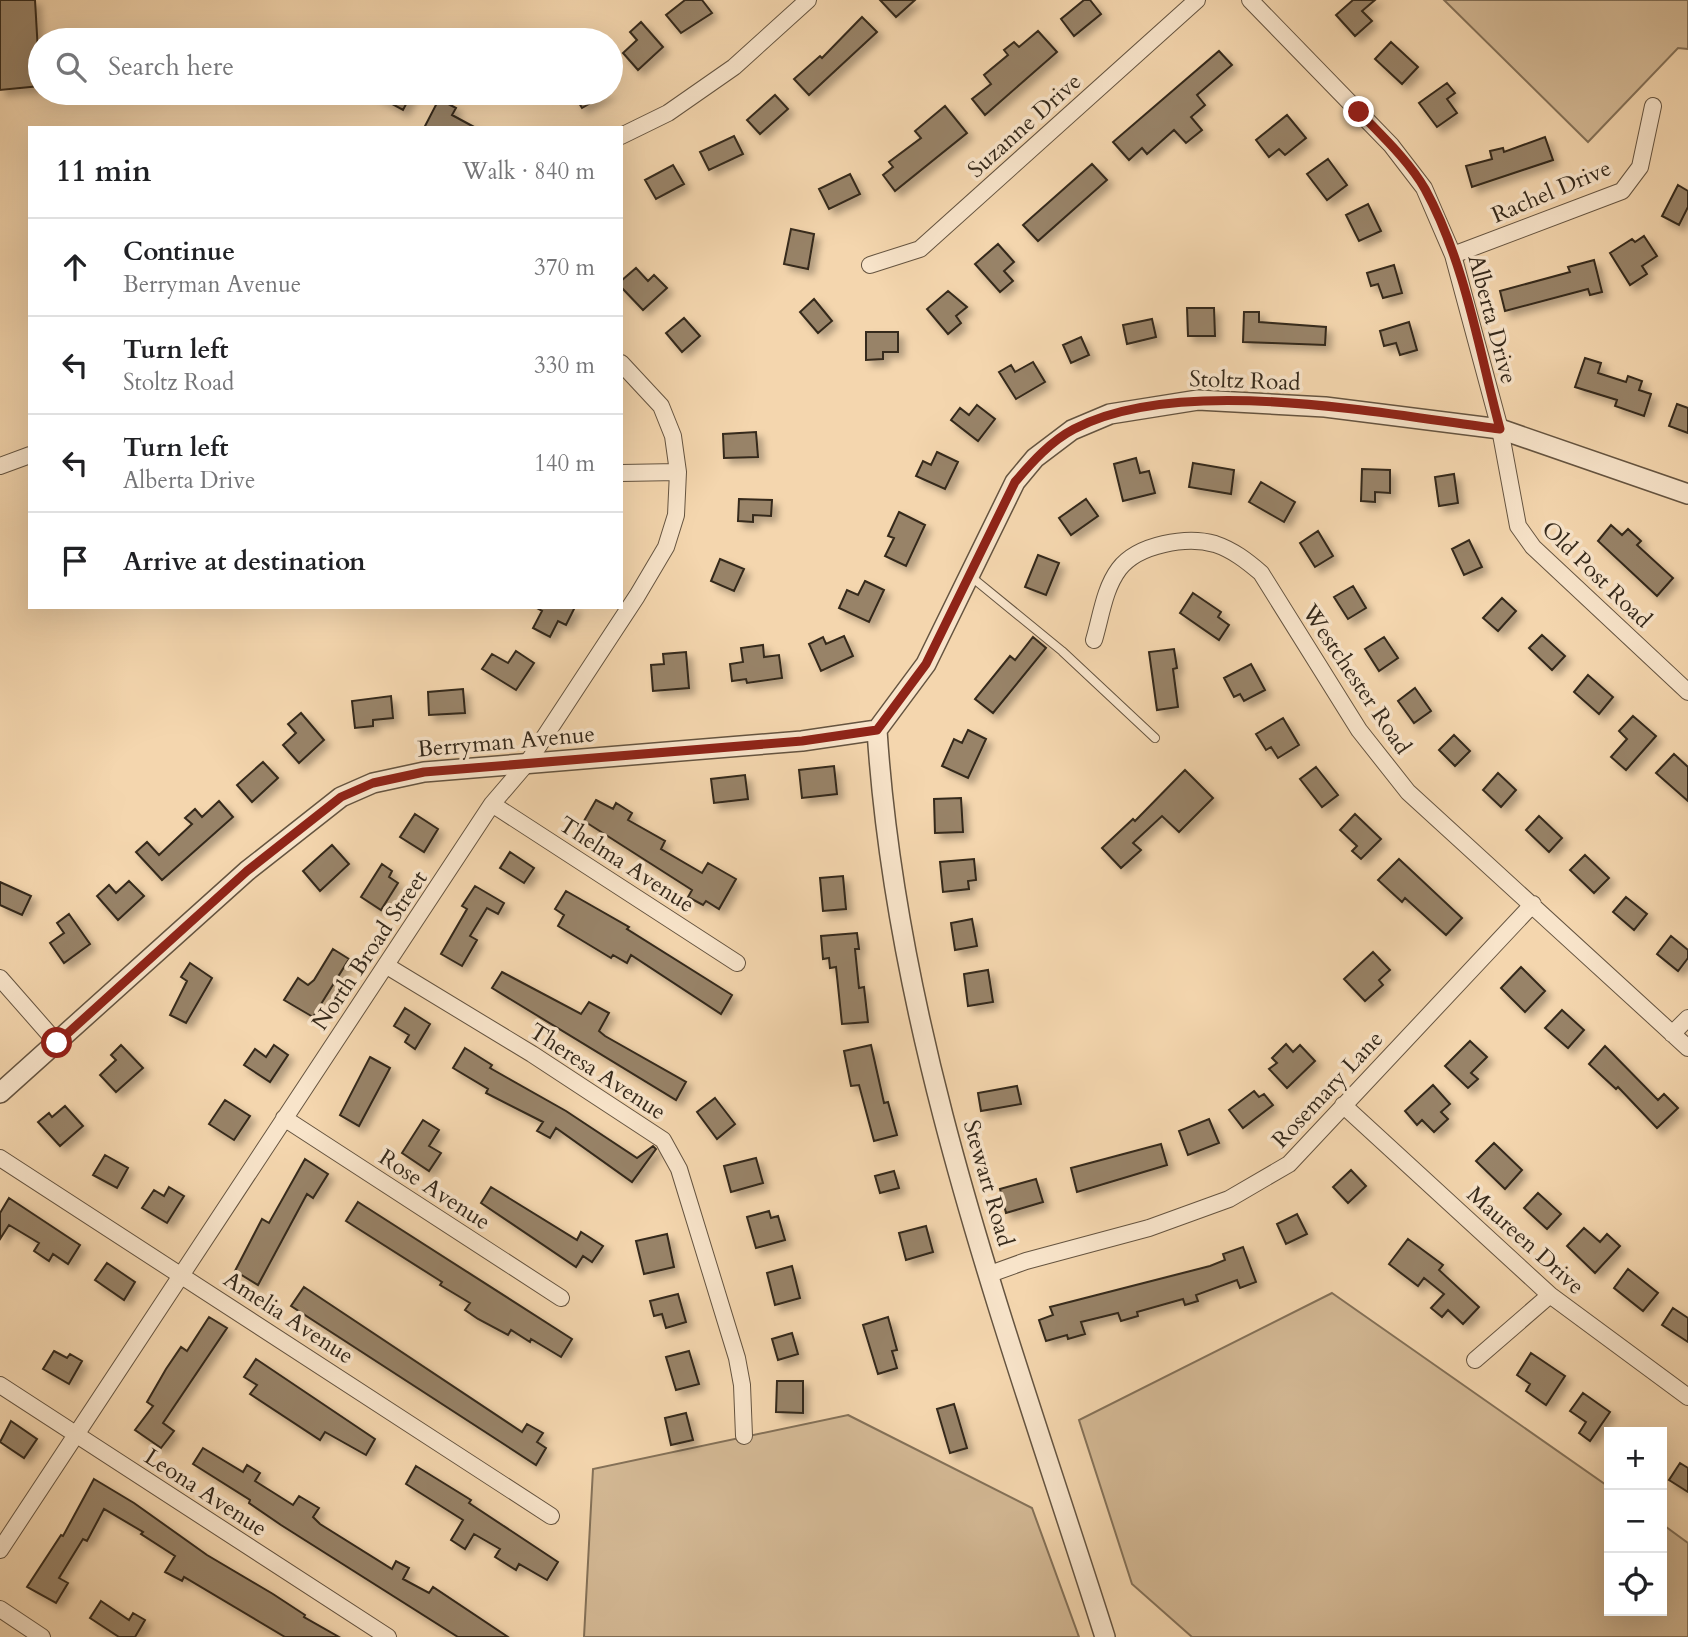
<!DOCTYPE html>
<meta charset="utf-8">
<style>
body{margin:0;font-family:Cardo,serif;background:#f2f2f2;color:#202124}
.controls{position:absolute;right:21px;bottom:21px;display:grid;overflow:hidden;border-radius:0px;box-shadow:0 7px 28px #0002}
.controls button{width:63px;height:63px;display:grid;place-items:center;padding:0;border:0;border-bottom:2px solid #e0e0e0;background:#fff;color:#202124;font:35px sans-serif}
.stop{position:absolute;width:21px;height:21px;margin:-16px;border:5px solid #8f2418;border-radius:50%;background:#fff}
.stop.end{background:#8f2418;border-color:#fff;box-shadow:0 2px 7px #0008}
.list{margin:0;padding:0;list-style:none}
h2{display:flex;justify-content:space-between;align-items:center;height:91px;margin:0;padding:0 28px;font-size:30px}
h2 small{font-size:23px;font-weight:400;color:#757577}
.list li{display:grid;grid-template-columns:46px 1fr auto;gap:21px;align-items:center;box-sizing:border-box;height:98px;padding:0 28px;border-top:2px solid #e0e0e0}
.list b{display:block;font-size:26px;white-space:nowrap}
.list p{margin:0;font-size:23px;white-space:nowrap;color:#757577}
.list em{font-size:23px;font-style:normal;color:#757577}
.icon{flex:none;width:38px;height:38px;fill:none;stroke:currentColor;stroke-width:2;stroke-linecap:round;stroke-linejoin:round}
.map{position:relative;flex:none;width:1688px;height:1637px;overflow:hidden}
.search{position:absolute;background:#fff;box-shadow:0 7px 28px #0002;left:28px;top:28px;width:595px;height:77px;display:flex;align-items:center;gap:18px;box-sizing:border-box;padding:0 24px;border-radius:38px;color:#757577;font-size:26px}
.panel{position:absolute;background:#fff;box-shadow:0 7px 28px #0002;left:28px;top:126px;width:595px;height:483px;border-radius:0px}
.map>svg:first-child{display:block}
.green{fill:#d4b995;stroke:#847158;stroke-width:2}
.building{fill:#988367;stroke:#35291b;stroke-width:2;filter:url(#shadow)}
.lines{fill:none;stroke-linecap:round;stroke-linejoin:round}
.service-casing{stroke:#655440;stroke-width:10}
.minor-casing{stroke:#655440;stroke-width:18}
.tertiary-casing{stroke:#655440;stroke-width:22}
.service{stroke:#f8e4ca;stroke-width:8}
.minor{stroke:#f8e4ca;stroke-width:16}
.tertiary{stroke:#f8e4ca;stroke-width:19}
.route{stroke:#8f2418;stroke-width:9}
.labels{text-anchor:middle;stroke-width:7;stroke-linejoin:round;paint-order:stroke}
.street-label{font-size:23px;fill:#35291b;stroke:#f8e4ca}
</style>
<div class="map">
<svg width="1688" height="1637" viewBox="0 0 1688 1637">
<defs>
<filter id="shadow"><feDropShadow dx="5.5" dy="5.5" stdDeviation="3.5" flood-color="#0004"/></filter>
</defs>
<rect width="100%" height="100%" fill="#f4d6ae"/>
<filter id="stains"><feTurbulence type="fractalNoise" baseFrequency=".00286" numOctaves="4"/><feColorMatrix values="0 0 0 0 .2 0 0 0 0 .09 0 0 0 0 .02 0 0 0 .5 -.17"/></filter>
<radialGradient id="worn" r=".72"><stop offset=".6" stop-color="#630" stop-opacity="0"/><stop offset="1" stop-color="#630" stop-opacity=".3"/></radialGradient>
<path class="green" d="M1444,0h244v49l-10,-1 -90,94z
M1332,1293l277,194v124h53v-87l26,19v94h-496l-60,-53 -53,-164z
M848,1415l184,93 47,129h-495l9,-168z"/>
<path class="building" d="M0,0h35l5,86 -40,4z
M685,0h17l10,13 -31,20 -15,-18z
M880,0h35l-19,17z
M1084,0h6l11,14 -27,22 -13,-17z
M1353,0h22l-13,11 10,10 -17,15 -19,-21z
M862,17l15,15 -68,63 -15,-16 26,-23 2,2z
M641,22l22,25 -25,23 -15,-17 14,-13 -7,-8z
M1038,31l19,21 -72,63 -13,-16 19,-15 -7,-9 24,-20 -4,-5 10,-8 5,5z
M1391,42l27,25 -16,17 -27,-25z
M1219,51l13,14 -35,30 8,10 -14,12 11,13 -16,13 -12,-13 -27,24 -5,-6 -13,12 -16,-18z
M1447,83l8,10 -8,6 10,14 -20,14 -18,-24z
M372,93h40l-9,17z
M573,93h35l-26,15z
M775,95l13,14 -28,25 -13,-14z
M439,99l17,9 -4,7 24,13h-52z
M945,106l22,27 -72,58 -12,-16 10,-8 -4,-5 32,-24 -6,-7z
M1287,115l19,23 -21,17 -6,-6 -10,8 -13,-17z
M734,136l9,18 -34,16 -9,-18z
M1545,137l8,23 -81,27 -6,-21 26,-7 -2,-8 13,-3 1,4z
M1328,159l19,26 -20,15 -20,-26z
M1092,164l15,16 -69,61 -15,-16z
M673,165l11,19 -28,15 -11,-19z
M850,174l10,20 -31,15 -10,-20z
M1678,185l10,6v16l-9,18 -17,-9z
M1368,204l13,27 -22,10 -13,-26z
M791,229l23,5 -6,35 -24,-5z
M1644,236l13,20 -15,10 5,8 -17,11 -20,-32 22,-14 3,3z
M998,244l16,18 -10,9 9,10 -13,11 -25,-28z
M1594,260l8,32 -12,3 -2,-6 -83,22 -5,-20 70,-19 -2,-5z
M1394,265l8,28 -19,5 -5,-14 -7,2 -4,-13z
M636,268l12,13 6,-6 13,13 -24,22 -22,-23v-6z
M948,291l19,16 -11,9 5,7 -13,11 -21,-25z
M814,299l18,22 -14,12 -18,-21z
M1187,308h27l1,28h-27z
M1244,312h15v10l67,5 -1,18 -82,-3z
M684,318l16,18 -18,16 -16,-19z
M1152,319l4,18 -29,7 -4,-19z
M1409,322l8,28 -17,5 -4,-12 -12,3 -4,-15z
M866,332h32v20h-15v7l-17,1z
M1081,337l8,18 -18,8 -8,-18z
M1585,358l16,5 -3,10 28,9 2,-6 14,5 -3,9 12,4 -7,22 -29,-10 2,-6 -42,-13z
M1033,362l12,20 -29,17 -17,-27 12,-7 4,7z
M1677,404l11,4v25l-19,-7z
M977,405l18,14 -17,22 -27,-21 9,-12 9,7z
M756,432l2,25 -34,1 -1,-24z
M937,452l21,10 -13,27 -29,-13 7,-15 8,4z
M1136,458l4,15 9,-2 6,22 -32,8 -9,-37z
M1193,463l41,7 -3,24 -42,-7z
M1362,469l28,1v23l-15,-1v10l-14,-1z
M1454,474l4,29 -19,3 -4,-29z
M1261,482l34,20 -11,20 -35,-20z
M739,499l33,1 -1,16 -18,-1v7l-15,-1z
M1086,499l12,17 -27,19 -12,-17z
M899,512l26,13 -19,41 -21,-10 9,-18 -6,-2z
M1611,525l11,10 6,-6 13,12 -4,4 36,33 -16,18 -59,-55z
M1318,531l15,25 -18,11 -15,-24z
M1469,540l13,27 -18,8 -12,-26z
M1038,555l21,8 -13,32 -21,-8z
M720,559l24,10 -10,22 -23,-10z
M865,581l19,9 -15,32 -30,-14 8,-18 11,5z
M1353,586l13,22 -18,11 -14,-22z
M1193,593l28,19 -3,5 11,8 -10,15 -39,-27z
M1502,598l14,13 -18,20 -15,-13z
M535,607h40l-9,18 -8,-4 -8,16 -17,-9 9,-17z
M1542,635l23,21 -13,14 -23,-22z
M844,636l9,20 -32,15 -12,-27 14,-7 3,7z
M1033,637l13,11 -53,65 -18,-14 35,-43 5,4z
M1384,637l14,21 -19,13 -14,-22z
M763,645l1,12 15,-2 3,23 -35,5 -1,-4 -14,2 -2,-17 13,-2 -2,-14z
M1174,649l3,19 -4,1 5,38 -21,3 -8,-58z
M516,651l18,12 -18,27 -34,-21 10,-15 16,9z
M686,652l3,36 -36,3 -2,-26 13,-1 -1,-10z
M1251,664l14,26 -21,11 -4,-7 -6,3 -10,-19z
M1588,675l25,22 -14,17 -25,-22z
M1415,688l16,23 -17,12 -16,-22z
M463,689l2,24 -36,2 -1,-23z
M391,696l2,22 -20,2v6l-18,2 -3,-27z
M301,713l23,27 -25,23 -16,-18 13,-12 -8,-9z
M1633,716l23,20 -30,34 -15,-13 16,-18 -8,-8z
M1283,718l16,27 -21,13 -7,-11 -5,3 -10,-16z
M968,730l18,9 -18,39 -26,-12 12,-27 8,4z
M1454,735l16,16 -15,15 -16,-16z
M1674,754l14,13v34l-32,-28z
M263,762l15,16 -26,24 -15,-17z
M834,766l3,28 -35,4 -3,-28z
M1316,767l22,28 -16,12 -22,-28z
M1185,770l28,28 -34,34 -17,-16 -29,27 8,7 -20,18 -19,-20 31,-29 2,2z
M1498,773l18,17 -15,17 -18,-17z
M745,775l3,24 -34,4 -3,-24z
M961,798l2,34 -28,1 -1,-34z
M596,800l17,9 3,-6 16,10 -4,7 37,21 -4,8 41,24 6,-10 28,16 -17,30 -13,-8 -3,4 -15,-8 4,-7 -108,-69z
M219,801l14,16 -71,63 -26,-28 11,-10 12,13 33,-31 -7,-6 10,-9 7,8z
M415,814l23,15 -14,23 -24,-15z
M1355,814l26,25 -20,20 -9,-8 5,-5 -17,-16z
M1539,816l23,22 -13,14 -23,-22z
M332,845l17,19 -29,27 -17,-20z
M510,852l24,16 -10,15 -24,-15z
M1585,855l24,23 -15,15 -24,-23z
M974,859l2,21 -8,1 1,8 -26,3 -3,-30z
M1399,859l63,59 -16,17 -41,-37 -3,4 -24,-22z
M382,864l10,7 -3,6 9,6 -17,27 -20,-13z
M843,876l3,33 -23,2 -3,-33z
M129,881l15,15 -26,24 -21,-24 12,-11 7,8z
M0,882l31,14 -9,19 -22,-10z
M475,886l29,17 -6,11 -11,-6 -17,28 7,4 -15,26 -21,-12 26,-45 -5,-3z
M566,891l63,36 -2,2 105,66 -11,19 -90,-59 -4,8 -14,-8 -2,3 -53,-32 6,-11 -9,-6z
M1626,897l21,17 -13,16 -21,-18z
M69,914l21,30 -26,19 -14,-20 14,-10 -7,-10z
M972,919l5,27 -22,4 -4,-27z
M857,933l2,16h-4l4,39 5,-1 4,35 -26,2 -6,-57 -6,1 -1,-10 -6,1 -2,-23z
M1671,936l17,14v8l-10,13 -21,-17z
M333,949l16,10 -36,58 -29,-17 14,-22 10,7 6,-5z
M1373,952l17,18 -11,10 4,5 -18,16 -21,-22z
M190,963l22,15 -26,45 -16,-8 17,-34 -6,-4z
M1521,967l24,24 -20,21 -24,-24z
M988,970l5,32 -25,4 -4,-32z
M502,972l79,42 8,-12 20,11 -10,18 6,5 81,46 -10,18 -184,-112z
M405,1008l25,16 -15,25 -10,-7 4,-7 -15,-9z
M1562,1010l22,20 -16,18 -23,-20z
M1470,1041l17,16 -16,16 7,6 -10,9 -23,-22z
M1286,1044l7,8 7,-7 15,16 -28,27 -18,-19 8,-6 -5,-5z
M121,1045l22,23 -27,24 -16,-17 16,-15 -5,-5z
M274,1045l14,10 -18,27 -26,-17 11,-16 11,8z
M871,1045l13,58 4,-1 9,33 -23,6 -15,-56 -8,1 -7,-35z
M1605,1046l53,54 6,-6 14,14 -21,20 -39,-41 -2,2 -27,-25z
M465,1048l27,17 -2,3 76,43 71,47 16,-12 3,3 -24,33 -76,-54 -6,10 -13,-7 6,-9 -57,-29 2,-4 -35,-21z
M370,1057l20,11 -31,58 -19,-11z
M1433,1085l17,19 -9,8 7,7 -14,13 -12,-12 -5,5 -12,-14z
M1017,1086l4,18 -40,7 -3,-18z
M1254,1091l5,6 5,-3 9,11 -30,23 -14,-18z
M715,1098l20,26 -18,15 -20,-27z
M225,1100l25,16 -16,24 -25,-16z
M65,1106l18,20 -23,20 -22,-24 11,-9 3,4z
M1209,1119l10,24 -31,12 -9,-24z
M423,1120l16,10 -10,16 12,7 -12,18 -27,-18z
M1494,1143l28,27 -17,19 -29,-28z
M1161,1144l6,21 -90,27 -6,-24z
M105,1155l23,13 -11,20 -24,-13z
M756,1158l7,25 -32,9 -7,-26z
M305,1159l23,15 -15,24 -6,-4 -49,91 -23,-14 27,-52 7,4z
M1351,1170l15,16 -18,17 -15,-16z
M894,1171l5,17 -19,5 -5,-17z
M1036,1179l7,23 -37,11 -6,-24z
M169,1187l15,9 -17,27 -25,-15 12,-18 10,6z
M491,1187l86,53 4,-8 22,14 -11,16 -9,-6 -7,11 -95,-64z
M1538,1193l23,21 -14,15 -23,-21z
M9,1198l71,47 -12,19 -15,-10 -4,7 -15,-10 5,-8 -30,-18 -9,14v-26z
M358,1202l214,137 -11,18 -30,-18 -1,3 -19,-12 -3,5 -30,-16 -13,-9 5,-7 -30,-18 2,-3 -96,-61z
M769,1211l2,7 7,-2 7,24 -29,8 -9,-31z
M1297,1214l10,20 -21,10 -9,-20z
M926,1226l7,26 -27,8 -7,-27z
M1584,1228l16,14 7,-8 13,12 -25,27 -28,-27z
M667,1234l7,33 -30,7 -8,-33z
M1408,1239l35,26 -4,5 40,37 -16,17 -15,-14 -6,7 -11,-9 13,-14 -20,-16 -6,8 -29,-22z
M1243,1247l13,35 -16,6 -3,-8 -41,15 2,6 -13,4 -2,-6 -46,13 1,4 -17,5 -3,-8 -37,9 4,12 -17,5 -1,-4 -21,6 -7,-21 14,-5 -3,-8 160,-41 15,-6 -2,-6z
M107,1263l28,19 -11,18 -29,-20z
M792,1266l8,32 -25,7 -8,-32z
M1628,1269l30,24 -15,18 -29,-23z
M304,1287l218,145 5,-8 16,9 -6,9 9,6 -10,17 -245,-159z
M678,1294l8,28 -20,6 -4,-14 -8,2 -4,-15z
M1673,1308l15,10v24l-26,-17z
M209,1317l18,11 -64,95 11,8 -13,17 -26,-18 18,-24 -6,-4 19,-33 15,-22 6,4z
M888,1317l9,33 -5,1 5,17 -19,6 -15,-49z
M792,1333l6,21 -20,6 -6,-21z
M54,1351l13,7 3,-4 12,7 -13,23 -26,-15z
M689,1351l10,33 -23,6 -10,-33z
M1531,1353l34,23 -19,29 -20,-14 4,-7 -13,-9z
M256,1359l119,80 -9,16 -41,-23 -5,8 -70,-46 7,-9 -13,-8z
M777,1381h26v32l-27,-1z
M1583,1393l27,19 -20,29 -11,-8 7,-11 -16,-11z
M954,1404l13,44 -17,5 -13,-44z
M686,1413l7,27 -22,5 -6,-27z
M11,1421l26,18 -13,19 -24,-16z
M203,1448l40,24 4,-7 13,8 -5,8 38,24 6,-9 20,12 -6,9 7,7 72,45 4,-8 13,7 -6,11 26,14 4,-6 75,50h-50l-177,-112 -32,-22 1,-3 -57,-36z
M1680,1463l8,5v24l-19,-12z
M416,1466l55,34 -2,3 89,59 -11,18 -28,-16 -3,6 -21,-13 5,-8 -26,-15 -9,15 -14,-9 12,-20 -57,-36z
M94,1479l40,24 73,52 66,39 32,21 -1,2 35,20h-54l-101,-60 -2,4 -17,-9 10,-16 -34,-22 2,-2 -39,-23 -17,32 -4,-2 -24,39 9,5 -12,20 -29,-16 34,-52 2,1z
M101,1601l28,19 4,-7 12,7 -10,17h-16l-29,-19z"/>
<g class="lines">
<defs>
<path id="service" d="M969,575l93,76 93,87"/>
<path id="minor" d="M1250,0l141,145 33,43 29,67 47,174 18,97 15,21 155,145
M621,136l47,-23 66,-46 74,-67
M1453,255l169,-64 18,-24 13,-61
M870,265l50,-16 277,-249
M0,466l30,-11
M621,473l57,-1
M1094,640c7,-23 10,-51 25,-71 19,-25 68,-33 96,-25 18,6 32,17 46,29l98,157 49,62 280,256
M492,804l245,159
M387,966l145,88 131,86 16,29 58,189 5,27 2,51
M0,978l57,65
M1672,1034l16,-16
M1343,1105l207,190 138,102
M284,1118l277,180
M0,1158l551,358
M990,1274l36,-13 123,-33 80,-29 60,-35 244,-260
M1475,1360l75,-65
M0,1385l388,252
M0,1550l492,-746 36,-42 109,-166 29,-49 10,-32 2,-43 -5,-36 -12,-30 -40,-43
M0,1609l42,28"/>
<path id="tertiary" d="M877,730l49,-66 89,-182 20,-24 37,-28 38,-16 88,-14 127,7 175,22 188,65
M877,730c20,313 134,611 228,907
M0,1093l247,-222 94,-74 32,-14 51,-11 378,-31 75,-11"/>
</defs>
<use href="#service" class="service-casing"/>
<use href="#minor" class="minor-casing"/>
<use href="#tertiary" class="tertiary-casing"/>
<use href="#service" class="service"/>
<use href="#minor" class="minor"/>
<use href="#tertiary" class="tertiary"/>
</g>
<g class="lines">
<path class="route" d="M57,1043l190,-172 94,-74 32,-14 51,-11 378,-31 75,-11 49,-66 89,-182c17,-20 36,-41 59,-53 106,-56 309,-15 426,0 -21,-79 -35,-167 -75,-240 -16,-28 -43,-53 -66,-77"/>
</g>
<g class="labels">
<g class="street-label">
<text transform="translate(1024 125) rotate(-42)" y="8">Suzanne Drive</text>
<text transform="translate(1551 191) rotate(-23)" y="8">Rachel Drive</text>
<text transform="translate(1493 319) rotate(75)" y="8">Alberta Drive</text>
<text transform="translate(1245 380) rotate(2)" y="8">Stoltz Road</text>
<text transform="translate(1597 574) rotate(44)" y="8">Old Post Road</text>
<text transform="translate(1357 679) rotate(56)" y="8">Westchester Road</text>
<text transform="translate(506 741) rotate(-5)" y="8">Berryman Avenue</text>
<text transform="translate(627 864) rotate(33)" y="8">Thelma Avenue</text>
<text transform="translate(369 950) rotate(-56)" y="8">North Broad Street</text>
<text transform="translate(598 1071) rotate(33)" y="8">Theresa Avenue</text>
<text transform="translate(1327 1089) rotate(-47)" y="8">Rosemary Lane</text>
<text transform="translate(989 1183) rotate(74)" y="8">Stewart Road</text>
<text transform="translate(435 1189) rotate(33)" y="8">Rose Avenue</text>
<text transform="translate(1526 1240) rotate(42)" y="8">Maureen Drive</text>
<text transform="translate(289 1317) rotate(33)" y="8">Amelia Avenue</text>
<text transform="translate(206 1492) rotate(33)" y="8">Leona Avenue</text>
</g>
</g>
<rect width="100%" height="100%" filter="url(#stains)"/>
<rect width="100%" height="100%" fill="url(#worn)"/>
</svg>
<div class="controls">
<button>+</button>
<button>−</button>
<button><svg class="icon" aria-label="locate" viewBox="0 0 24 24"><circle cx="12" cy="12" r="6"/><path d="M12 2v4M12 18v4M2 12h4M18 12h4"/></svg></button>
</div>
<div class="stop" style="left:57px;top:1043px"></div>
<div class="stop end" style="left:1359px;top:112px"></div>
<div class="search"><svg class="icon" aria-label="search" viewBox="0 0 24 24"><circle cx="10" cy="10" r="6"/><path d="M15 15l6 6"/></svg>Search here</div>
<section class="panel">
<h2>11 min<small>Walk · 840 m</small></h2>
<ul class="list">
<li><svg class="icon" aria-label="ahead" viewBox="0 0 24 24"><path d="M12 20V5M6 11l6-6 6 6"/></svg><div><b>Continue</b><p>Berryman Avenue</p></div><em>370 m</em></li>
<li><svg class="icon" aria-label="left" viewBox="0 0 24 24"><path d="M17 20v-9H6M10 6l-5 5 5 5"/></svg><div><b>Turn left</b><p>Stoltz Road</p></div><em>330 m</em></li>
<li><svg class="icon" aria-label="left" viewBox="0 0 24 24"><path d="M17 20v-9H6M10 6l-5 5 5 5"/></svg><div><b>Turn left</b><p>Alberta Drive</p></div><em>140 m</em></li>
<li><svg class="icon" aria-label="arrive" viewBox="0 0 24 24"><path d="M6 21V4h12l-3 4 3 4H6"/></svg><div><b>Arrive at destination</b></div></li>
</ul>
</section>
</div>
